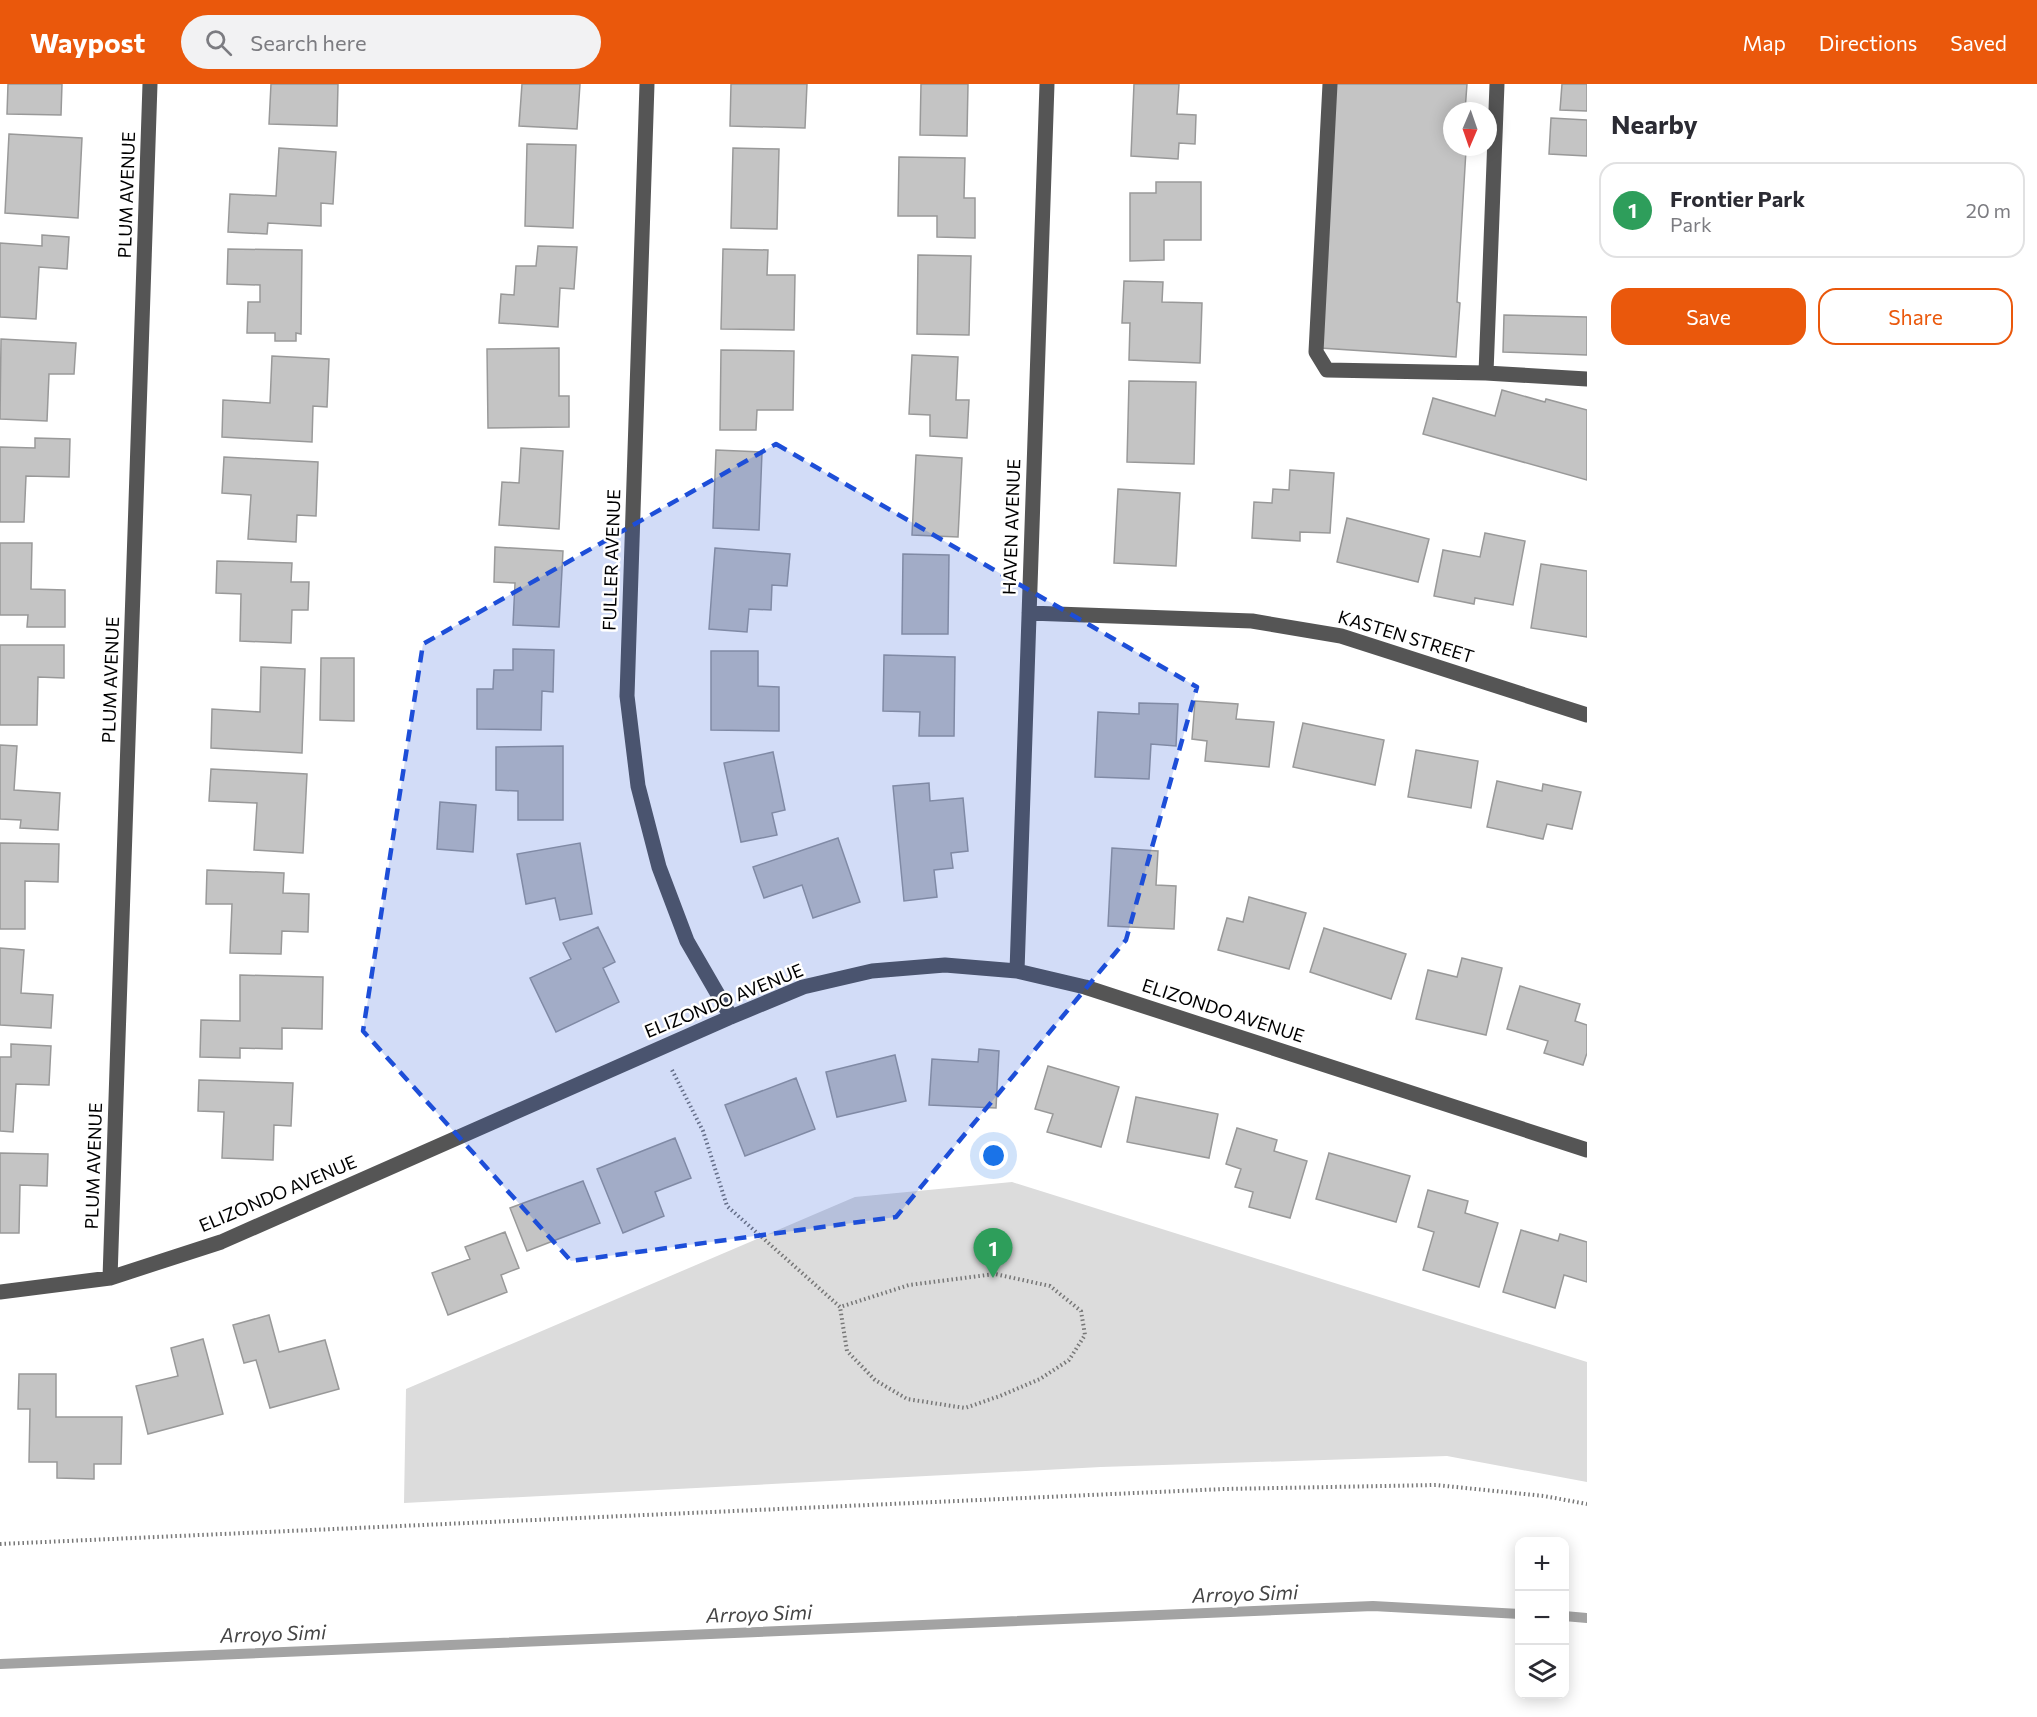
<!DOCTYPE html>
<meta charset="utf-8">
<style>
body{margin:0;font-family:Commissioner,sans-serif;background:#f2f2f3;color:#2b2b33}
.controls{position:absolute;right:18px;bottom:18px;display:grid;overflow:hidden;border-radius:12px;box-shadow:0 3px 15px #0003}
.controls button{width:54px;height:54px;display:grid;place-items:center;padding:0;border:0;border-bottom:2px solid #e1e1e2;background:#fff;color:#2b2b33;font:30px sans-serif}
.compass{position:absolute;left:1443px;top:18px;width:54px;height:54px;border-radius:50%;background:#fff;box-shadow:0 3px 15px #0003;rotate:182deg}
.you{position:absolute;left:994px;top:1072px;width:21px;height:21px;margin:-15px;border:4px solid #fff;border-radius:50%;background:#1a73e8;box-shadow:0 0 0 9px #1a73e833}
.badge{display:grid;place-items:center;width:39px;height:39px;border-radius:50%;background:#ea580c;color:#fff;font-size:20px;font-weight:700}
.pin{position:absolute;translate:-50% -50px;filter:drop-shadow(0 2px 3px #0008)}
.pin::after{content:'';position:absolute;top:32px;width:21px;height:18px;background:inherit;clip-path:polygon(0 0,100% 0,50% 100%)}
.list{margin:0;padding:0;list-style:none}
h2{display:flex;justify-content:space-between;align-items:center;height:78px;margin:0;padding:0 24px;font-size:26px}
h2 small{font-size:20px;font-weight:400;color:#7c7c81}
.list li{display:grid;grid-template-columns:39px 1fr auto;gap:18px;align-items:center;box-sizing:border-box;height:96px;margin:0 12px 12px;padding:0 12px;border:2px solid #e1e1e2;border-radius:18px}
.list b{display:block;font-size:22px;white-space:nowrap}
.list p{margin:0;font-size:20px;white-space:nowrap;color:#7c7c81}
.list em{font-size:20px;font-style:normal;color:#7c7c81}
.actions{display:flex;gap:12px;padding:18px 24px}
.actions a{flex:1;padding:14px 0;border:2px solid #ea580c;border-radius:18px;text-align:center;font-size:21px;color:#ea580c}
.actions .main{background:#ea580c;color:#fff}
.icon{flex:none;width:33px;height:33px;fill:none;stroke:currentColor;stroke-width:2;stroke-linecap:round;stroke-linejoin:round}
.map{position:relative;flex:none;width:1587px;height:1633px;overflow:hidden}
header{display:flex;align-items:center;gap:36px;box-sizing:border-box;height:84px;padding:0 30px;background:#ea580c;color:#fff}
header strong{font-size:28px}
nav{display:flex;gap:33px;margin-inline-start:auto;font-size:21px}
.search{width:420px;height:54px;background:#f2f2f3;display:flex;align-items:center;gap:15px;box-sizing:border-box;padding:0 21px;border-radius:33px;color:#7c7c81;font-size:22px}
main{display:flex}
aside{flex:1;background:#fff}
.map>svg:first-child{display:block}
.green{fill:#dcdcdc}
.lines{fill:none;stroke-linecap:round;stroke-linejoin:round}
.stream{stroke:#a3a3a3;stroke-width:10}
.building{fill:#c4c4c4;stroke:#999;stroke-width:1.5}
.path{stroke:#777;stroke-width:4;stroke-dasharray:1.5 3;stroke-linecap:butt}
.minor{stroke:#555;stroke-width:15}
.marked{fill:#1d4ed8;fill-opacity:0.2;stroke:#1d4ed8;stroke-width:4.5;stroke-dasharray:12 8;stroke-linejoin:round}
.labels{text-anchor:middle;stroke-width:5;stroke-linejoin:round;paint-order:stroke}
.street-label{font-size:18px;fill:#000;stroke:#fff}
.water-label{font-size:20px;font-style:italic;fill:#444;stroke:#fff}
</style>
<header>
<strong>Waypost</strong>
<div class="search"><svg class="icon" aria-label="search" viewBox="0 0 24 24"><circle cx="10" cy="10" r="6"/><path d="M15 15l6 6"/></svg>Search here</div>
<nav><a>Map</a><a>Directions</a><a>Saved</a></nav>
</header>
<main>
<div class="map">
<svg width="1587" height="1633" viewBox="0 0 1587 1633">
<rect width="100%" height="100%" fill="#fff"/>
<path class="green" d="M1012,1098l575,180v120l-140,-26 -346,11 -697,36 2,-114 449,-192z"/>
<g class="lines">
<path class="stream" d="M1564,1532l23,2
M0,1580l1373,-58 147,8"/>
</g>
<path class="building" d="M8,0h54l-1,31 -54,-1z
M271,0h67l-1,42 -68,-2z
M522,0h58l-3,45 -58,-3z
M731,0h76l-2,44 -75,-2z
M921,0h47l-1,52 -47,-1z
M1134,0h45l-2,30 19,1 -1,29 -16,-1 -1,16 -47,-3z
M1336,0h131l-2,27h-13v36h11v3h3l-9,152 3,1 -4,54 -136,-9z
M1562,0h25v27l-27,-1z
M1551,34l36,2v36l-38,-2z
M9,50l73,4 -4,80 -73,-5z
M527,60l49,1 -3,83 -48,-2z
M279,64l57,4 -3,52 -12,-1v23l-53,-3 -1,11 -39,-2 2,-38 46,2z
M733,64l46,1 -2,80 -46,-1z
M899,73l66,1 -1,40h11v40l-38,-1v-21h-39z
M1156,98h45v58h-37v20l-34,1v-68h26z
M42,151l27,2 -2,32 -28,-2 -3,52 -36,-2v-74l42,3z
M538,162l39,1 -3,42 -14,-1 -2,39 -59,-4 2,-29 13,1 2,-29h20z
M228,165l74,1 -1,84 -5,-1v8h-21v-8h-28l1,-31h12v-17l-33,-1z
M723,165l45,1 -1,25h28l-1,55 -73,-1z
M918,171l53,1 -2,79 -52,-1z
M1124,197l39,1 -1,20 40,1 -2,60 -71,-3 1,-37h-8z
M1504,231l83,2v38l-84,-3z
M1,255l75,4 -2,31h-25l-2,47 -47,-2z
M559,264v48h10v31l-81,1 -1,-79z
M721,266l73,1 -1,59h-36l-1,20h-36z
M912,271l46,2 -2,43h13l-2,38 -37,-2v-21l-21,-1z
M272,272l57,3 -2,48 -14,-1 -1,36 -90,-5 1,-37 47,3z
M1129,297l67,1 -2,82 -67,-2z
M1502,306l43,12 1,-3 41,11v70l-164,-46 10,-36 62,18z
M35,354l35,1 -1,38 -43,-1 -2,46h-24v-75l35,1z
M521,364l42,3 -4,78 -60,-4 3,-43 17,1z
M716,366l46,2 -3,78 -46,-2z
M916,371l46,3 -4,79 -46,-2z
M224,373l94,5 -2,54 -19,-1 -1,27 -48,-3 3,-44 -29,-2z
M1290,386l44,3 -4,60 -30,-1v9l-48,-3 2,-36 18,1 1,-14 16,1z
M1118,405l62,4 -4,73 -62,-3z
M1347,434l82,21 -11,43 -81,-20z
M1485,449l40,8 -12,64 -38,-7 -1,6 -40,-8 9,-46 37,7z
M0,459h32l-1,46 34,1v37h-38l1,-12h-28z
M495,463l68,4 -4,76 -46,-2 2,-42 -21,-1z
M715,464l75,6 -3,32 -15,-1 -1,25 -22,-1 -2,23 -38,-3z
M903,470l46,1 -1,79h-46z
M217,477l75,2 -1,19h18l-1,28h-16l-1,33 -51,-2 1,-47 -25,-1z
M1541,480l46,7v66l-56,-9z
M0,561h64v33l-26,-1 -1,48h-37z
M513,565l41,1 -1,42 -11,-1 -1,39 -64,-1v-40h16l1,-19h19z
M711,567h47v35l21,1v44l-68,-1z
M884,571l71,2 -1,79h-35l1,-24 -37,-1z
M321,574h33v63l-34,-1z
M261,583l44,2 -3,84 -91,-5 1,-39 48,3z
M1195,617l43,3 -2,15 38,3 -5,45 -64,-6 2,-20 -15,-2z
M1139,619l39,1 -2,42 -25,-2 -2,35 -54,-2 3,-65 41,2z
M1303,639l81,17 -9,45 -82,-18z
M0,661l17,1 -3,44 46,3 -2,37 -38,-2 1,-8 -21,-1z
M563,662v74h-45v-29l-22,-1v-43z
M1416,666l62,11 -7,47 -63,-11z
M773,668l12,58 -13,3 5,22 -36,7 -17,-79z
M211,685l96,5 -4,79 -49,-3 3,-47 -48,-2z
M1497,697l45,10 1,-7 38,8 -9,37 -25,-5 -4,15 -56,-12z
M929,699l1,18 33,-3 5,53 -17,2 2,15 -19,2 3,27 -33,4 -11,-115z
M440,718l36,3 -3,47 -36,-3z
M838,754l22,64 -47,16 -11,-33 -38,13 -11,-31z
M0,759l59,1 -1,38 -33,-1v48h-25z
M580,759l12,71 -32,6 -5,-22 -29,6 -9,-50z
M1112,764l46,3 -2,34 20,1 -2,43 -66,-3z
M207,786l77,3 -1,20 26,1 -1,38 -26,-1 -1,23 -51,-1 2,-49h-26z
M1249,813l57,16 -17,56 -71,-19 9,-32 16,4z
M598,843l17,35 -12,6 16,34 -63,30 -26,-54 41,-19 -8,-16z
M1324,844l82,26 -15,45 -81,-27z
M0,864l24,2 -3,43 32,2 -2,33 -51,-3z
M1462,874l40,10 -16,67 -70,-16 12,-49 29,7z
M240,891l83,2 -1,52 -40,-1v21l-42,-1v10l-40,-1 1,-37 39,1z
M1520,902l60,18 -5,17 12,4v28l-4,12 -39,-12 4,-12 -41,-12z
M11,960l40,2 -2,39 -33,-1 -3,48 -13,-1v-74h11z
M979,965l20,2 -3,57 -67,-3 3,-46 46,3z
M895,971l11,46 -69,16 -11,-45z
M1048,982l71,21 -18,60 -54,-15 6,-18 -18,-5z
M796,994l19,51 -70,27 -20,-51z
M199,996l94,3 -2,43 -17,-1 -1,35 -51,-2 2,-46 -26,-1z
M1136,1013l82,17 -9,44 -82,-16z
M1237,1044l40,12 -3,11 33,10 -17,57 -41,-11 4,-15 -18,-5 6,-18 -15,-5z
M675,1054l16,40 -36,14 9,24 -41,17 -26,-64z
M0,1069l48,1 -1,32 -27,-1 -1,48h-19z
M1329,1069l81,23 -14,46 -80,-23z
M583,1097l17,42 -73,28 -17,-43z
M1428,1106l40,11 -3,12 33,10 -19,64 -56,-17 11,-38 -16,-5z
M1521,1146l37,11 2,-7 27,8v40l-23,-7 -9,33 -52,-16z
M505,1148l14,36 -18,7 6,17 -59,23 -16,-42 38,-14 -5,-12z
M269,1231l10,37 46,-12 14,49 -69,19 -14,-48 -12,3 -11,-38z
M203,1255l20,75 -75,20 -12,-48 42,-10 -7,-28z
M19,1290h37v43h66l-1,47h-27v15l-37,-1v-16h-28l1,-53h-12z"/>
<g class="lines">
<path class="path" d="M672,986l31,61 24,75 113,101 69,-22 86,-11 55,12 31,25 4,24 -16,25 -29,19 -40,17 -35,12 -58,-9 -32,-19 -28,-29 -7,-44
M0,1460l1224,-55 212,-4 108,11 43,8"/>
<path class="minor" d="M647,0l-20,612 11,90 21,81 28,74 44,76
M1330,0l-14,268 11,18 159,3 101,6
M1486,289l11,-289
M1029,529l223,8 89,15 246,79
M1017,887l30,-887
M110,1194l40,-1194
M0,1208l110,-14 111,-36 510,-225 72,-30 69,-16 73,-6 72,6 68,16 502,163"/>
</g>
<path class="marked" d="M776,360l421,243 -71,253 -230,277 -325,44 -208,-230 60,-387z"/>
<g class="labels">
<g class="street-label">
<text transform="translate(127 111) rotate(-88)" y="6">PLUM AVENUE</text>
<text transform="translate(1012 443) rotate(-88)" y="6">HAVEN AVENUE</text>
<text transform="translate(612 476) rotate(-88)" y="6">FULLER AVENUE</text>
<text transform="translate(1406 553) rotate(17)" y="6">KASTEN STREET</text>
<text transform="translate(111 596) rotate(-88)" y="6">PLUM AVENUE</text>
<text transform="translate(724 917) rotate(-22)" y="6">ELIZONDO AVENUE</text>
<text transform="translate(1223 927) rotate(18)" y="6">ELIZONDO AVENUE</text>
<text transform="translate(94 1082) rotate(-88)" y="6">PLUM AVENUE</text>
<text transform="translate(278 1110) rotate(-23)" y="6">ELIZONDO AVENUE</text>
</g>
<g class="water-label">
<text transform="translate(1245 1510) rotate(-2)" y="7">Arroyo Simi</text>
<text transform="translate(759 1530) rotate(-2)" y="7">Arroyo Simi</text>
<text transform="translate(273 1550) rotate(-2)" y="7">Arroyo Simi</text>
</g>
</g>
</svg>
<div class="controls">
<button>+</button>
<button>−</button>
<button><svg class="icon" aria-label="layers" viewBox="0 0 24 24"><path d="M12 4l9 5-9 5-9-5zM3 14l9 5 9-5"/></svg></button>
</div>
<svg class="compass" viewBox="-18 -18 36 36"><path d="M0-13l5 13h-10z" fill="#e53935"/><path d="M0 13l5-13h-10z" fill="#7c7c81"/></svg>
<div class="you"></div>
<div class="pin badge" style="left:993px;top:1194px;background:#2e9e5b">1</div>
</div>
<aside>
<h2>Nearby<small></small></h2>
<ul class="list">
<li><span class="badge" style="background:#2e9e5b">1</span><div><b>Frontier Park</b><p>Park</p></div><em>20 m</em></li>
</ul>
<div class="actions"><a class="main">Save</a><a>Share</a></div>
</aside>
</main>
